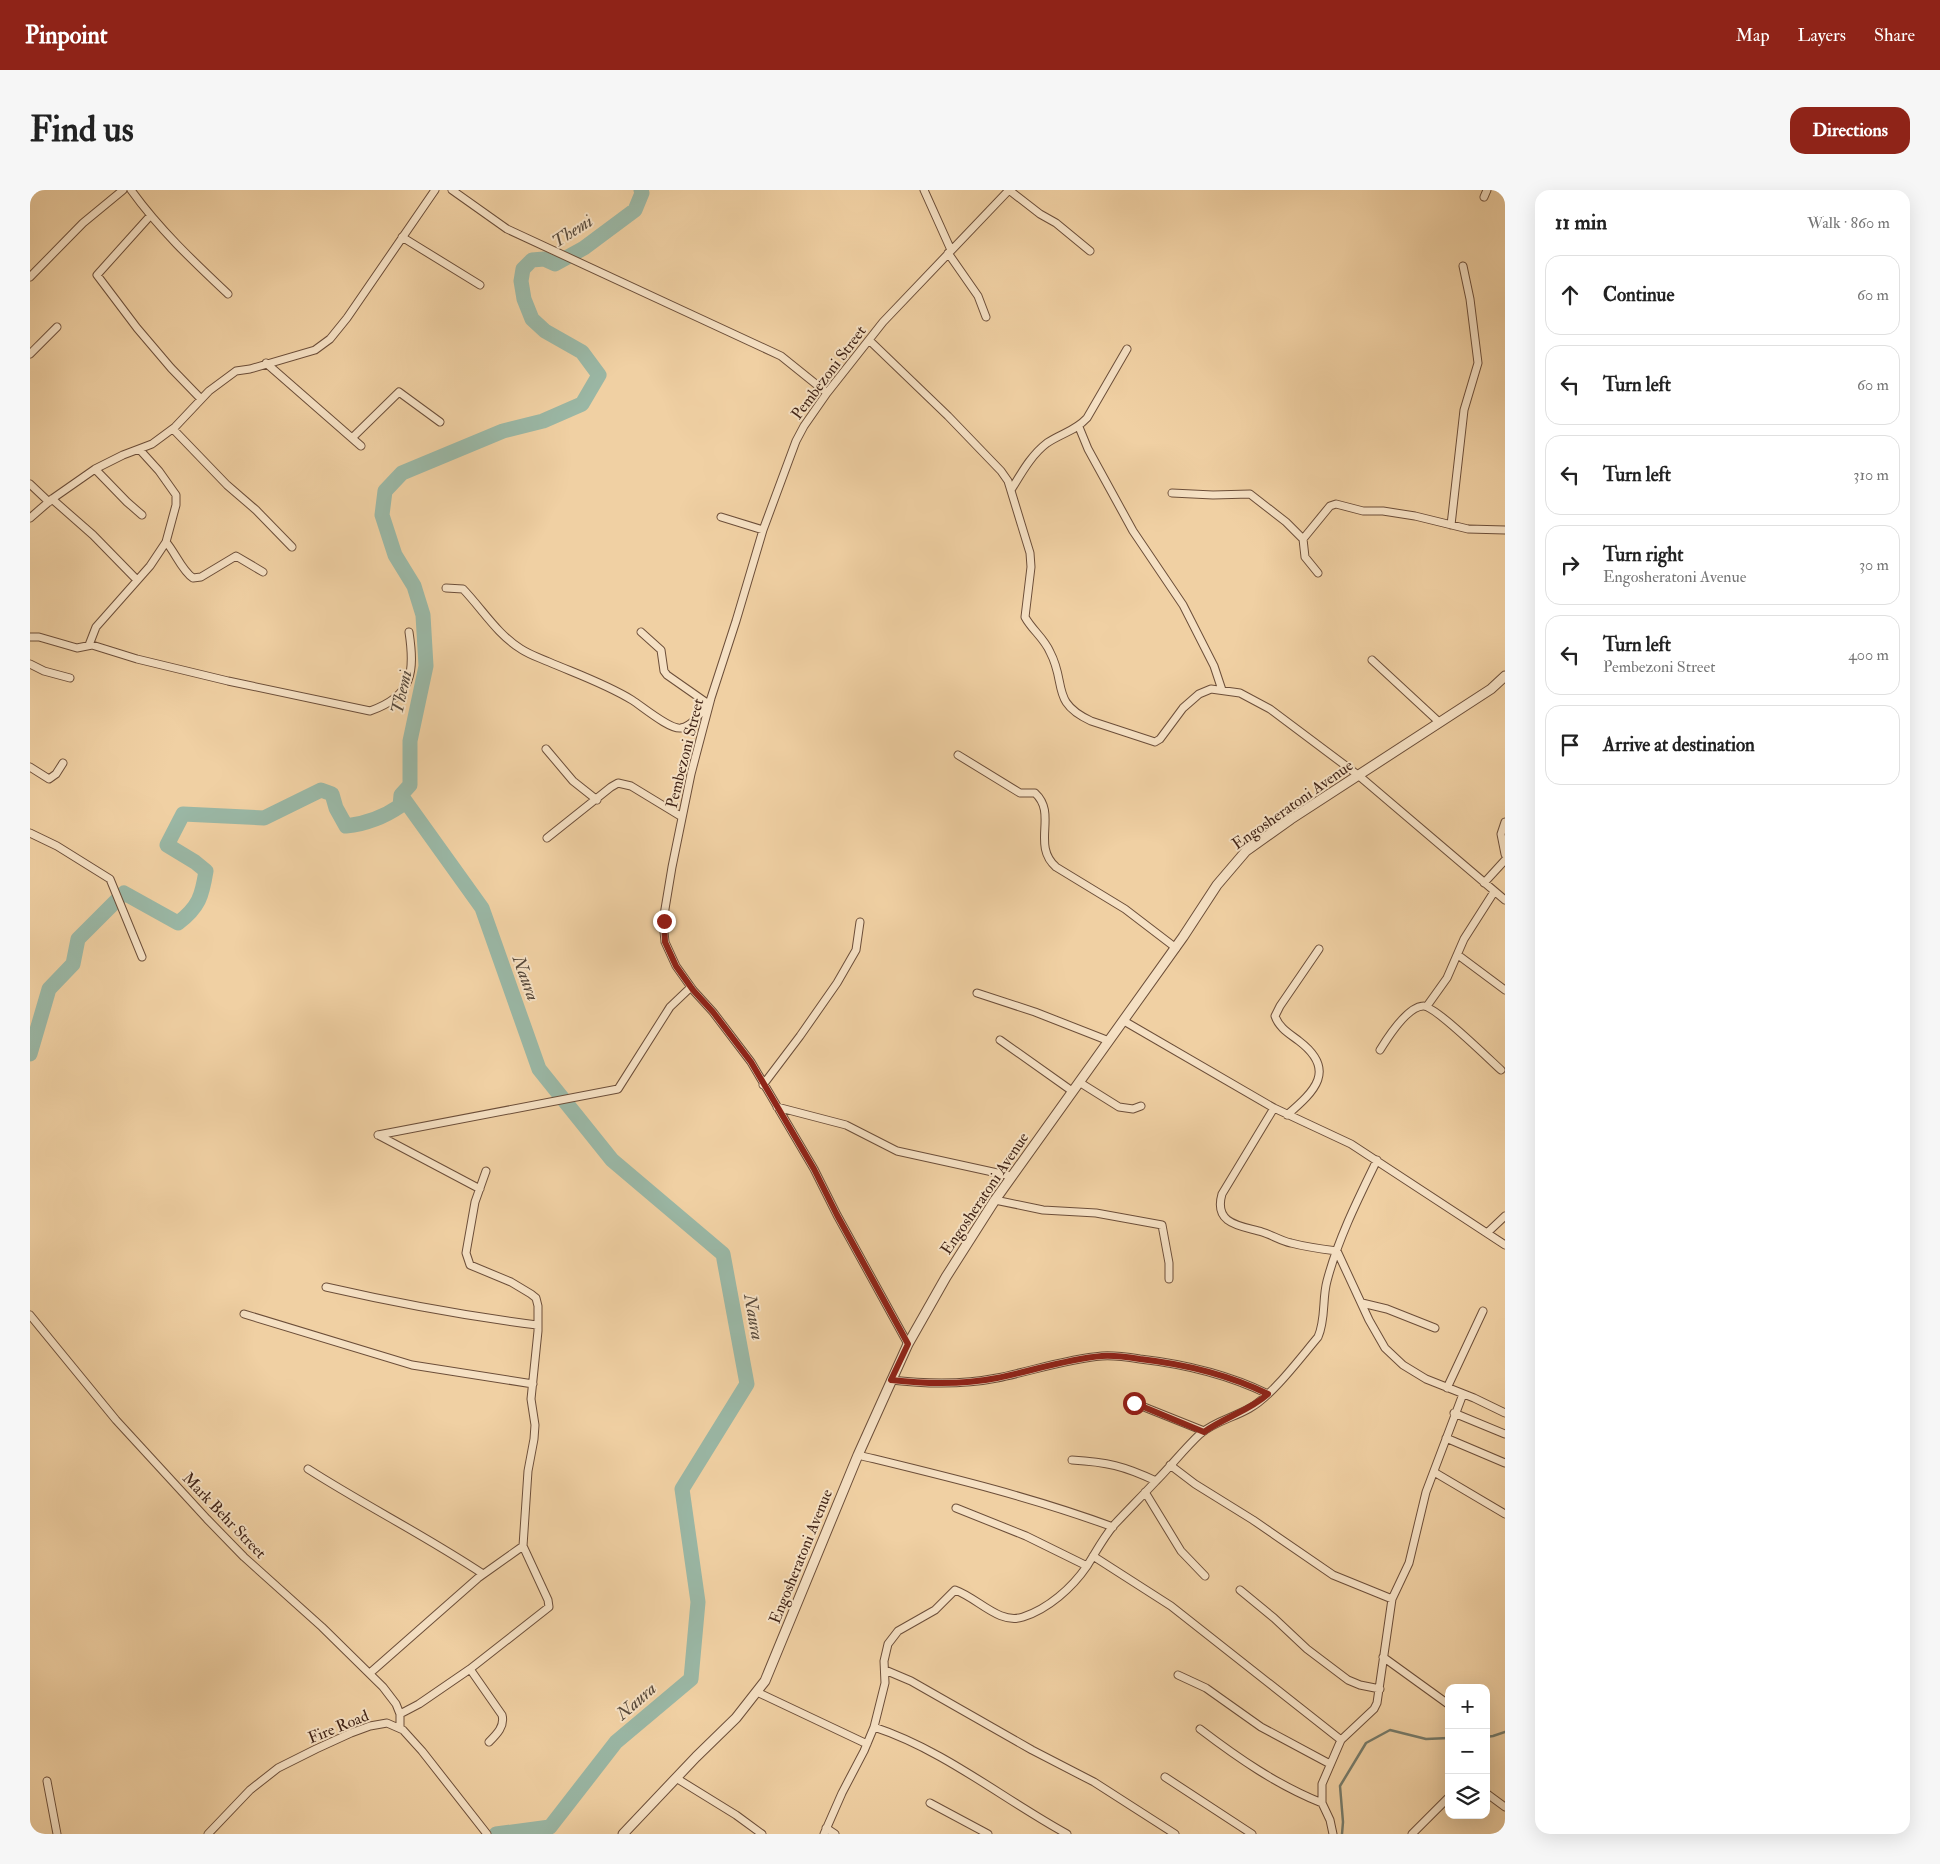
<!DOCTYPE html>
<meta charset="utf-8">
<style>
body{margin:0;font-family:"IM FELL Double Pica",serif;background:#f6f6f6;color:#222}
.controls{position:absolute;right:15px;bottom:15px;display:grid;overflow:hidden;border-radius:10px;box-shadow:0 5px 20px #0002}
.controls button{width:45px;height:45px;display:grid;place-items:center;padding:0;border:0;border-bottom:1px solid #e0e0e0;background:#fff;color:#222;font:25px sans-serif}
.stop{position:absolute;width:15px;height:15px;margin:-11px;border:4px solid #8f2418;border-radius:50%;background:#fff}
.stop.end{background:#8f2418;border-color:#fff;box-shadow:0 1px 5px #0008}
.list{margin:0;padding:0;list-style:none}
h2{display:flex;justify-content:space-between;align-items:center;height:65px;margin:0;padding:0 20px;font-size:21px}
h2 small{font-size:16px;font-weight:400;color:#767676}
.list li{display:grid;grid-template-columns:32px 1fr auto;gap:15px;align-items:center;box-sizing:border-box;height:80px;margin:0 10px 10px;padding:0 10px;border:1px solid #e0e0e0;border-radius:15px}
.list b{display:block;font-size:19px;white-space:nowrap}
.list p{margin:0;font-size:16px;white-space:nowrap;color:#767676}
.list em{font-size:16px;font-style:normal;color:#767676}
.icon{flex:none;width:28px;height:28px;fill:none;stroke:currentColor;stroke-width:2;stroke-linecap:round;stroke-linejoin:round}
.map{position:relative;flex:none;width:1475px;height:1644px;overflow:hidden;border-radius:15px}
header{display:flex;align-items:center;gap:30px;box-sizing:border-box;height:70px;padding:0 25px;background:#8f2418;color:#fff}
header strong{font-size:24px}
nav{display:flex;gap:28px;margin-inline-start:auto;font-size:18px}
.intro{display:flex;align-items:center;justify-content:space-between;box-sizing:border-box;height:120px;padding:0 30px}
h1{margin:0;font-size:35px}
.button{padding:12px 22px;border-radius:15px;background:#8f2418;color:#fff;font-size:18px;font-weight:700}
main{display:flex;gap:30px;padding:0 30px}
aside{flex:1;background:#fff;border-radius:15px;box-shadow:0 5px 20px #0002}
.map>svg:first-child{display:block}
.lines{fill:none;stroke-linecap:round;stroke-linejoin:round}
.stream{stroke:#767c6c;stroke-width:2.5}
.river{stroke:#9ab7a5;stroke-width:15}
.minor-casing{stroke:#6c4e39;stroke-width:9}
.tertiary-casing{stroke:#6c4e39;stroke-width:11}
.minor{stroke:#f5e0c3;stroke-width:7}
.tertiary{stroke:#f5e0c3;stroke-width:9}
.route{stroke:#8f2418;stroke-width:6}
.labels{text-anchor:middle;stroke-width:4;stroke-linejoin:round;paint-order:stroke}
.street-label{font-size:16px;fill:#402316;stroke:#f5e0c3}
.water-label{font-size:18px;font-style:italic;fill:#56483a;stroke:#f5e0c3}
</style>
<header>
<strong>Pinpoint</strong>
<nav><a>Map</a><a>Layers</a><a>Share</a></nav>
</header>
<div class="intro"><h1>Find us</h1><a class="button">Directions</a></div>
<main>
<div class="map">
<svg width="1475" height="1644" viewBox="0 0 1475 1644">
<rect width="100%" height="100%" fill="#f0d0a3"/>
<filter id="stains"><feTurbulence type="fractalNoise" baseFrequency=".004" numOctaves="4"/><feColorMatrix values="0 0 0 0 .2 0 0 0 0 .09 0 0 0 0 .02 0 0 0 .5 -.17"/></filter>
<radialGradient id="worn" r=".72"><stop offset=".6" stop-color="#630" stop-opacity="0"/><stop offset="1" stop-color="#630" stop-opacity=".3"/></radialGradient>
<g class="lines">
<path class="stream" d="M1456,1547l7,-1 12,-4
M1312,1644l1,-12 -3,-36 26,-43 24,-13 36,9 23,-1"/>
<path class="river" d="M371,605l81,113 57,161 73,91 111,94 24,130 -65,105 16,113 -7,77 -75,63 -66,85 -54,7
M0,864l19,-65 24,-25 5,-25 46,-46 54,30c21,-16 24,-27 28,-52l-11,-9 -28,-17 16,-31 81,4 57,-28 11,4 4,14 10,18c18,-2 38,-9 54,-20l1,-11 9,-10v-44l16,-75 -3,-51 -9,-29 -19,-31 -13,-40 3,-24 17,-18 101,-42 40,-10 39,-17 17,-29 -17,-23 -37,-21 -13,-12 -8,-20 -3,-18 2,-12 9,-9 12,-1 11,5 29,-16 51,-38 7,-17 -1,-3"/>
<defs>
<path id="minor" d="M101,0c28,39 62,71 97,104
M422,0l55,39 274,127 46,37
M894,0l27,60
M979,0l31,24 16,9 34,28
M1454,7l3,-7
M120,26l-53,59 40,53 34,40 30,31
M372,47l78,48
M918,63l30,43 8,21
M0,87l53,-54 40,-33
M839,150l79,76 53,55 7,10 22,72 1,14 -6,50c7,13 19,21 25,35 17,32 0,50 41,69l64,21 5,-3 23,-31 16,-14 12,-5 29,4 30,16 88,66 147,125
M0,164l27,-27
M236,173l95,83
M1049,237l9,22 45,82 50,74 31,61 8,24
M143,239l54,56 29,25 36,37
M322,248l47,-46 41,30
M65,279l32,33 15,13
M0,294l19,18
M981,300c10,-16 20,-35 36,-47 15,-10 28,-12 40,-25l40,-69
M1142,303l41,2 37,-1 36,28 17,17 2,18 13,16
M22,309l41,36 44,45
M691,327l42,13
M0,328l22,-19 43,-30 28,-14 29,-11 23,-17 34,-36 27,-20 14,-2 65,-19 15,-11 17,-21 88,-128
M1421,335l13,-115 14,-47 -8,-64 -7,-33
M1273,349l27,-33 6,-2 27,7h20l32,5 53,13 37,1
M136,352c9,10 16,29 27,36l8,-1 35,-21 27,16
M416,398l17,1c20,21 34,45 58,60 9,6 19,9 28,13 28,12 57,22 83,38 11,7 38,30 49,28 13,-3 20,-16 27,-26
M611,442l20,18 3,21 3,4 40,28
M0,447h9l38,11 15,-3 45,14 91,22 142,30c43,-15 45,-39 39,-79
M59,455l7,-18 54,-61 16,-24 10,-37v-10l-17,-24 -19,-21
M1342,470l67,62
M0,474l14,7 26,7
M516,559l27,32 24,19
M928,565l62,38h15c23,21 -4,52 21,74l69,42 51,39
M0,577l19,12 7,-5 7,-11
M1475,632l-4,12 4,20
M0,643l27,13 53,33 32,78
M517,648l64,-51 7,-4 13,3 51,31
M1454,693l21,-23
M1428,765l47,35
M947,803l58,19 74,29
M1397,816l20,-28 17,-39 30,-47
M1094,831l150,87 77,36 154,101
M970,850l72,51
M1350,860c8,-13 27,-43 43,-44 11,-1 67,54 78,64
M1049,892l40,25 14,2 8,-3
M733,895l37,-49 37,-53 19,-33 4,-28
M747,917l69,18 51,26 114,25
M1244,918l-52,86c-9,31 20,32 40,38 10,3 19,9 29,11 15,4 30,6 46,8l32,69 16,28 18,17 23,14 48,19 31,15
M1257,925c28,-24 50,-45 12,-74 -9,-7 -20,-13 -24,-25l5,-10 39,-57
M348,945l240,-46 52,-82 21,-20
M348,945l102,54
M965,1010l48,10 53,3 66,12 7,38v16
M1457,1043l18,-17
M296,1097c70,16 140,29 211,38
M1332,1113l25,6 48,19
M214,1124l168,51 121,19
M0,1125l86,105 91,99 37,38 78,70 61,60 13,17 4,10v14
M878,1154l-71,-129 -23,-46 -63,-107 -38,-50 -20,-22 -17,-24 -11,-24 -2,-21 9,-54 19,-93 20,-76 25,-77 27,-91 33,-89 8,-15 23,-33 56,-71 126,-132
M861,1190c35,4 71,5 106,-2 35,-7 69,-19 105,-22 12,-1 25,1 38,3 44,5 87,15 128,35
M1417,1198l36,-77
M1104,1213l70,28
M1424,1223l51,21
M1416,1248l59,25
M828,1265c86,21 171,41 255,72
M1042,1270c35,2 52,6 84,21
M1140,1275l25,19 58,36 80,55 59,24
M278,1279c58,37 118,67 175,105
M1404,1282l71,42
M1115,1302l36,59 24,25
M926,1318l70,28 61,30
M1063,1366l78,50 170,134
M1210,1400l34,28 33,31 41,31 12,5 20,4
M1353,1467l65,47
M440,1479l32,46c3,11 -5,19 -13,27
M855,1480l26,11 121,69 62,32 81,52
M340,1483l108,-95 45,-32
M1148,1485l28,13 55,39 69,37
M727,1502l110,52
M370,1524l19,-10 51,-35 79,-62 -1,-7 -25,-54 5,-75 6,-32 1,-14 -4,-26 7,-68v-25l-2,-8 -5,-4 -20,-12 -41,-17 -4,-12 9,-51 11,-31
M844,1537c70,23 129,72 193,107
M1170,1539c38,29 77,56 122,74
M1135,1587l87,57
M646,1588l60,37 26,19
M17,1591l10,53
M1456,1603l19,14
M900,1613l58,31
M796,1638l9,6
M178,1644l42,-44 28,-22 38,-19 35,-16 19,-7 17,-3 16,7 19,21 65,83
M794,1644l18,-41 22,-42 10,-24 11,-44 -1,-22 4,-17 10,-13 37,-21 20,-20c23,8 44,35 68,27 25,-8 49,-29 64,-51 9,-14 16,-28 27,-41 14,-15 28,-29 42,-44 15,-15 28,-32 44,-47 15,-13 33,-16 50,-26 22,-12 51,-51 68,-71 8,-18 4,-38 9,-56 11,-42 31,-82 50,-121
M1303,1644l-3,-14 -8,-17v-19l19,-44 33,-31 3,-6 15,-104 17,-36 17,-71 37,-98
M1382,1644l37,-37"/>
<path id="tertiary" d="M593,1644l73,-77 40,-39 29,-37 93,-226 50,-111 38,-67 49,-77 188,-263 34,-52 29,-34 45,-32 200,-130 14,-13"/>
</defs>
<use href="#minor" class="minor-casing"/>
<use href="#tertiary" class="tertiary-casing"/>
<use href="#minor" class="minor"/>
<use href="#tertiary" class="tertiary"/>
</g>
<g class="lines">
<path class="route" d="M634,731l1,21 11,24 17,24 20,22 38,50 63,107 23,46 71,129 -17,36c35,4 71,5 106,-2 35,-7 69,-19 105,-22 12,-1 25,1 38,3 44,5 87,15 128,35 -19,17 -43,23 -64,38l-70,-29"/>
</g>
<g class="labels">
<g class="street-label">
<text transform="translate(798 182) rotate(-53)" y="6">Pembezoni Street</text>
<text transform="translate(654 563) rotate(-76)" y="6">Pembezoni Street</text>
<text transform="translate(1262 614) rotate(-35)" y="6">Engosheratoni Avenue</text>
<text transform="translate(954 1003) rotate(-56)" y="6">Engosheratoni Avenue</text>
<text transform="translate(195 1325) rotate(46)" y="6">Mark Behr Street</text>
<text transform="translate(770 1366) rotate(-68)" y="6">Engosheratoni Avenue</text>
<text transform="translate(308 1536) rotate(-22)" y="6">Fire Road</text>
</g>
<g class="water-label">
<text transform="translate(542 41) rotate(-33)" y="6">Themi</text>
<text transform="translate(371 502) rotate(-78)" y="6">Themi</text>
<text transform="translate(496 788) rotate(70)" y="6">Naura</text>
<text transform="translate(724 1127) rotate(80)" y="6">Naura</text>
<text transform="translate(606 1511) rotate(-41)" y="6">Naura</text>
</g>
</g>
<rect width="100%" height="100%" filter="url(#stains)"/>
<rect width="100%" height="100%" fill="url(#worn)"/>
</svg>
<div class="controls">
<button>+</button>
<button>−</button>
<button><svg class="icon" aria-label="layers" viewBox="0 0 24 24"><path d="M12 4l9 5-9 5-9-5zM3 14l9 5 9-5"/></svg></button>
</div>
<div class="stop" style="left:1104px;top:1213px"></div>
<div class="stop end" style="left:634px;top:731px"></div>
</div>
<aside>
<h2>11 min<small>Walk · 860 m</small></h2>
<ul class="list">
<li><svg class="icon" aria-label="ahead" viewBox="0 0 24 24"><path d="M12 20V5M6 11l6-6 6 6"/></svg><div><b>Continue</b></div><em>60 m</em></li>
<li><svg class="icon" aria-label="left" viewBox="0 0 24 24"><path d="M17 20v-9H6M10 6l-5 5 5 5"/></svg><div><b>Turn left</b></div><em>60 m</em></li>
<li><svg class="icon" aria-label="left" viewBox="0 0 24 24"><path d="M17 20v-9H6M10 6l-5 5 5 5"/></svg><div><b>Turn left</b></div><em>310 m</em></li>
<li><svg class="icon" aria-label="right" viewBox="0 0 24 24"><path d="M7 20v-9h11M14 6l5 5-5 5"/></svg><div><b>Turn right</b><p>Engosheratoni Avenue</p></div><em>30 m</em></li>
<li><svg class="icon" aria-label="left" viewBox="0 0 24 24"><path d="M17 20v-9H6M10 6l-5 5 5 5"/></svg><div><b>Turn left</b><p>Pembezoni Street</p></div><em>400 m</em></li>
<li><svg class="icon" aria-label="arrive" viewBox="0 0 24 24"><path d="M6 21V4h12l-3 4 3 4H6"/></svg><div><b>Arrive at destination</b></div></li>
</ul>
</aside>
</main>
